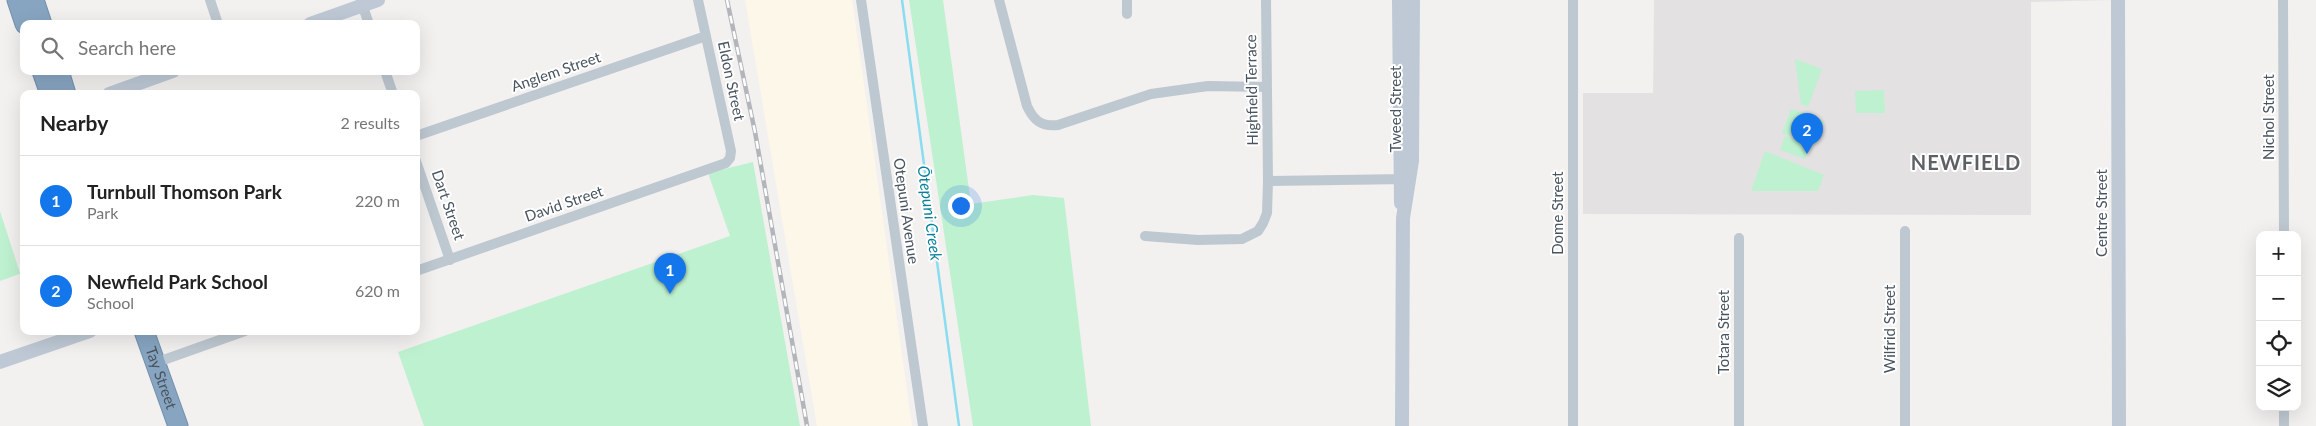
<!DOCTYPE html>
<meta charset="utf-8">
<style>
body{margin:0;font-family:Lato,sans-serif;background:#f2f2f2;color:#222}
.controls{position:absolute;right:15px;bottom:15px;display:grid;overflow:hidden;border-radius:10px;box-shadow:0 5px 20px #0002}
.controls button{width:45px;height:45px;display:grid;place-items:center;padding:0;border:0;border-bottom:1px solid #e0e0e0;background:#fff;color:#222;font:25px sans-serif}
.you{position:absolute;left:960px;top:205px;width:18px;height:18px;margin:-12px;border:4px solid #fff;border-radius:50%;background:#1a73e8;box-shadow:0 0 0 8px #1a73e833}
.badge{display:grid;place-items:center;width:32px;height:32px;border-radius:50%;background:#1377eb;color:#fff;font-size:16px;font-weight:700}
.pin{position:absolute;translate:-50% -41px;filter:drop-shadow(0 1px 2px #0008)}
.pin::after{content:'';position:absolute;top:26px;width:18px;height:15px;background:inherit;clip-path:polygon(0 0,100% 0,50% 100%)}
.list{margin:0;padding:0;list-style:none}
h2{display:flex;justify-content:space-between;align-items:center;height:65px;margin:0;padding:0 20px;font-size:21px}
h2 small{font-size:16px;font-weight:400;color:#767676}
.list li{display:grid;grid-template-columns:32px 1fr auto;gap:15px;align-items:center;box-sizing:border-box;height:90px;padding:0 20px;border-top:1px solid #e0e0e0}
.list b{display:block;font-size:19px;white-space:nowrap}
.list p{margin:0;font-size:16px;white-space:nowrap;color:#767676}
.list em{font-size:16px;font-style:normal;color:#767676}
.icon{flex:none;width:28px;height:28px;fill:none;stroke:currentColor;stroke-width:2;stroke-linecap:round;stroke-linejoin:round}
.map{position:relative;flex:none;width:2316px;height:426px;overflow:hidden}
.search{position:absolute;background:#fff;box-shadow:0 5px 20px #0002;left:20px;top:20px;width:400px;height:55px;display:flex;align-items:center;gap:12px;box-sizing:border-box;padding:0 18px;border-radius:10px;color:#767676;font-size:19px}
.panel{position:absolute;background:#fff;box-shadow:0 5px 20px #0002;left:20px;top:90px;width:400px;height:245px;border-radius:10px}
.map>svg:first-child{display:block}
.commercial{fill:#fdf7ea}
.education{fill:#e4e1e3}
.green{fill:#bef1d0}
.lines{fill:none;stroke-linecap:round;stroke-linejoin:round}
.stream{stroke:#8addef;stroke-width:2.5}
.highway-casing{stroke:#7290ac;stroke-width:21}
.street{stroke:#bec8d0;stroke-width:10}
.secondary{stroke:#bec9d5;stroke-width:14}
.highway{stroke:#87a5c1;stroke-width:19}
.rail-casing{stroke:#b2b6bb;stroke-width:4.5}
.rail{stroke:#fff;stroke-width:2.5;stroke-dasharray:8;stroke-linecap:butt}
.labels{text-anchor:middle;stroke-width:4;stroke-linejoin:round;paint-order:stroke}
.street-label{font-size:15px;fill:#48545f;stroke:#fff}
.water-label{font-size:16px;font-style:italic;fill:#08809a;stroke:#fff}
.district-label{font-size:20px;font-weight:bold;letter-spacing:1px;fill:#5d6166;stroke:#fff}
</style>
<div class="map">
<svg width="2316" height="426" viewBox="0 0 2316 426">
<rect width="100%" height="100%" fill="#f3f0f0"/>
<path class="commercial" d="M745,0h107l60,426h-95z"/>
<path class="education" d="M1654,0h458l-81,2v213l-448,-1v-121h70z"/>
<path class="green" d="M909,0h34l28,204 62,-9 31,3 27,228h-118z
M1795,59l27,10 -14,38 -7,-3z
M1884,90l1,23h-29l-1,-22z
M1791,109l14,4 -9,25 -14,-5z
M1810,116l14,5 -8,24 -14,-5z
M1785,136l26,9 -6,14 -25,-9z
M1765,151l59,24 -6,16h-67z
M753,162l47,264h-376l-26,-74 332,-116 -22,-63z
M0,211l20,62h2l-22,8z"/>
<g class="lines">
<path class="stream" d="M902,0l57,426"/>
<defs>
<g id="highway">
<path d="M17,0l8,24"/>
<path d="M34,0l8,24"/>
<path d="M42,71l8,23"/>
<path d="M59,71l7,23"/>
<path id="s1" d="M144,331l34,95"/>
</g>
</defs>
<use href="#highway" class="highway-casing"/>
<path class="street" d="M210,0l8,24
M861,0l62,426
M999,0l28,106c7,15 15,21 31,19l93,-31 57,-8 58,1
M1127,0v14
M1573,0v426
M2283,0l1,235
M361,1l8,23
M385,71l8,23
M416,136l290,-100
M416,161l34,99
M1268,181l139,-2
M1145,236l53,4 44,-1 16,-8 5,-8 4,-10 1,-32 -2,-181
M1739,238v188
M416,271l310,-108 4,-5 1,-7 -33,-151
M155,363l90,-32
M1905,426v-195
M2284,426v-19"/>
<path class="secondary" d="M1399,0l2,203
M2118,0l1,426
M310,24l68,-24
M109,94l64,-23
M0,362l90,-31
M1402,426l1,-208 9,-57 1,-161"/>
<use href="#highway" class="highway"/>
<defs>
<path id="rail" d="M727,0l28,132 52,294"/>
</defs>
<use href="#rail" class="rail-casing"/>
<use href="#rail" class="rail"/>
</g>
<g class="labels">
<g class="street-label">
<text transform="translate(556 72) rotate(-19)" y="5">Anglem Street</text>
<text transform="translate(731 81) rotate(78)" y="5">Eldon Street</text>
<text transform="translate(1252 90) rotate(-91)" y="5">Highfield Terrace</text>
<text transform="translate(1396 109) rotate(-90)" y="5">Tweed Street</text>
<text transform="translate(2269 117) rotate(-90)" y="5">Nichol Street</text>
<text transform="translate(564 204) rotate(-19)" y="5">David Street</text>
<text transform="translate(448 205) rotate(71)" y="5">Dart Street</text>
<text transform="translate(906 211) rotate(82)" y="5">Otepuni Avenue</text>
<text transform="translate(1558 213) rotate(-90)" y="5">Dome Street</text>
<text transform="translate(2102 213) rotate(-90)" y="5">Centre Street</text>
<text transform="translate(1890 329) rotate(-90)" y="5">Wilfrid Street</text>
<text transform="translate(1724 332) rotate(-90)" y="5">Totara Street</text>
<text dy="5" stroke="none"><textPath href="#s1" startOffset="50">Tay Street</textPath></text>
</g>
<g class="water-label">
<text transform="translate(930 213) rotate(82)" y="6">Ōtepuni Creek</text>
</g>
<g class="district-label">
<text x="1966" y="170">NEWFIELD</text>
</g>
</g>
</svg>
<div class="controls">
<button>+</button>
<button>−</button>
<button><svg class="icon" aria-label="locate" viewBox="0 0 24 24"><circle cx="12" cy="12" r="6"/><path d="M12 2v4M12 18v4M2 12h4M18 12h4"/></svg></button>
<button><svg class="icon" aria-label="layers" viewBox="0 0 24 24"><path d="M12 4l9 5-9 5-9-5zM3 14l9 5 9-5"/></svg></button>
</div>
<div class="you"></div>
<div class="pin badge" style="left:670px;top:294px">1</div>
<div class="pin badge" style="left:1807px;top:154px">2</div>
<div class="search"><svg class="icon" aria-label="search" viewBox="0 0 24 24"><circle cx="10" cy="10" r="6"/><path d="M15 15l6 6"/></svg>Search here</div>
<section class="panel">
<h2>Nearby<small>2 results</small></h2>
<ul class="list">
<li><span class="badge">1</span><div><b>Turnbull Thomson Park</b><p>Park</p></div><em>220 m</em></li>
<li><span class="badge">2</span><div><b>Newfield Park School</b><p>School</p></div><em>620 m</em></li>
</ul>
</section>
</div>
